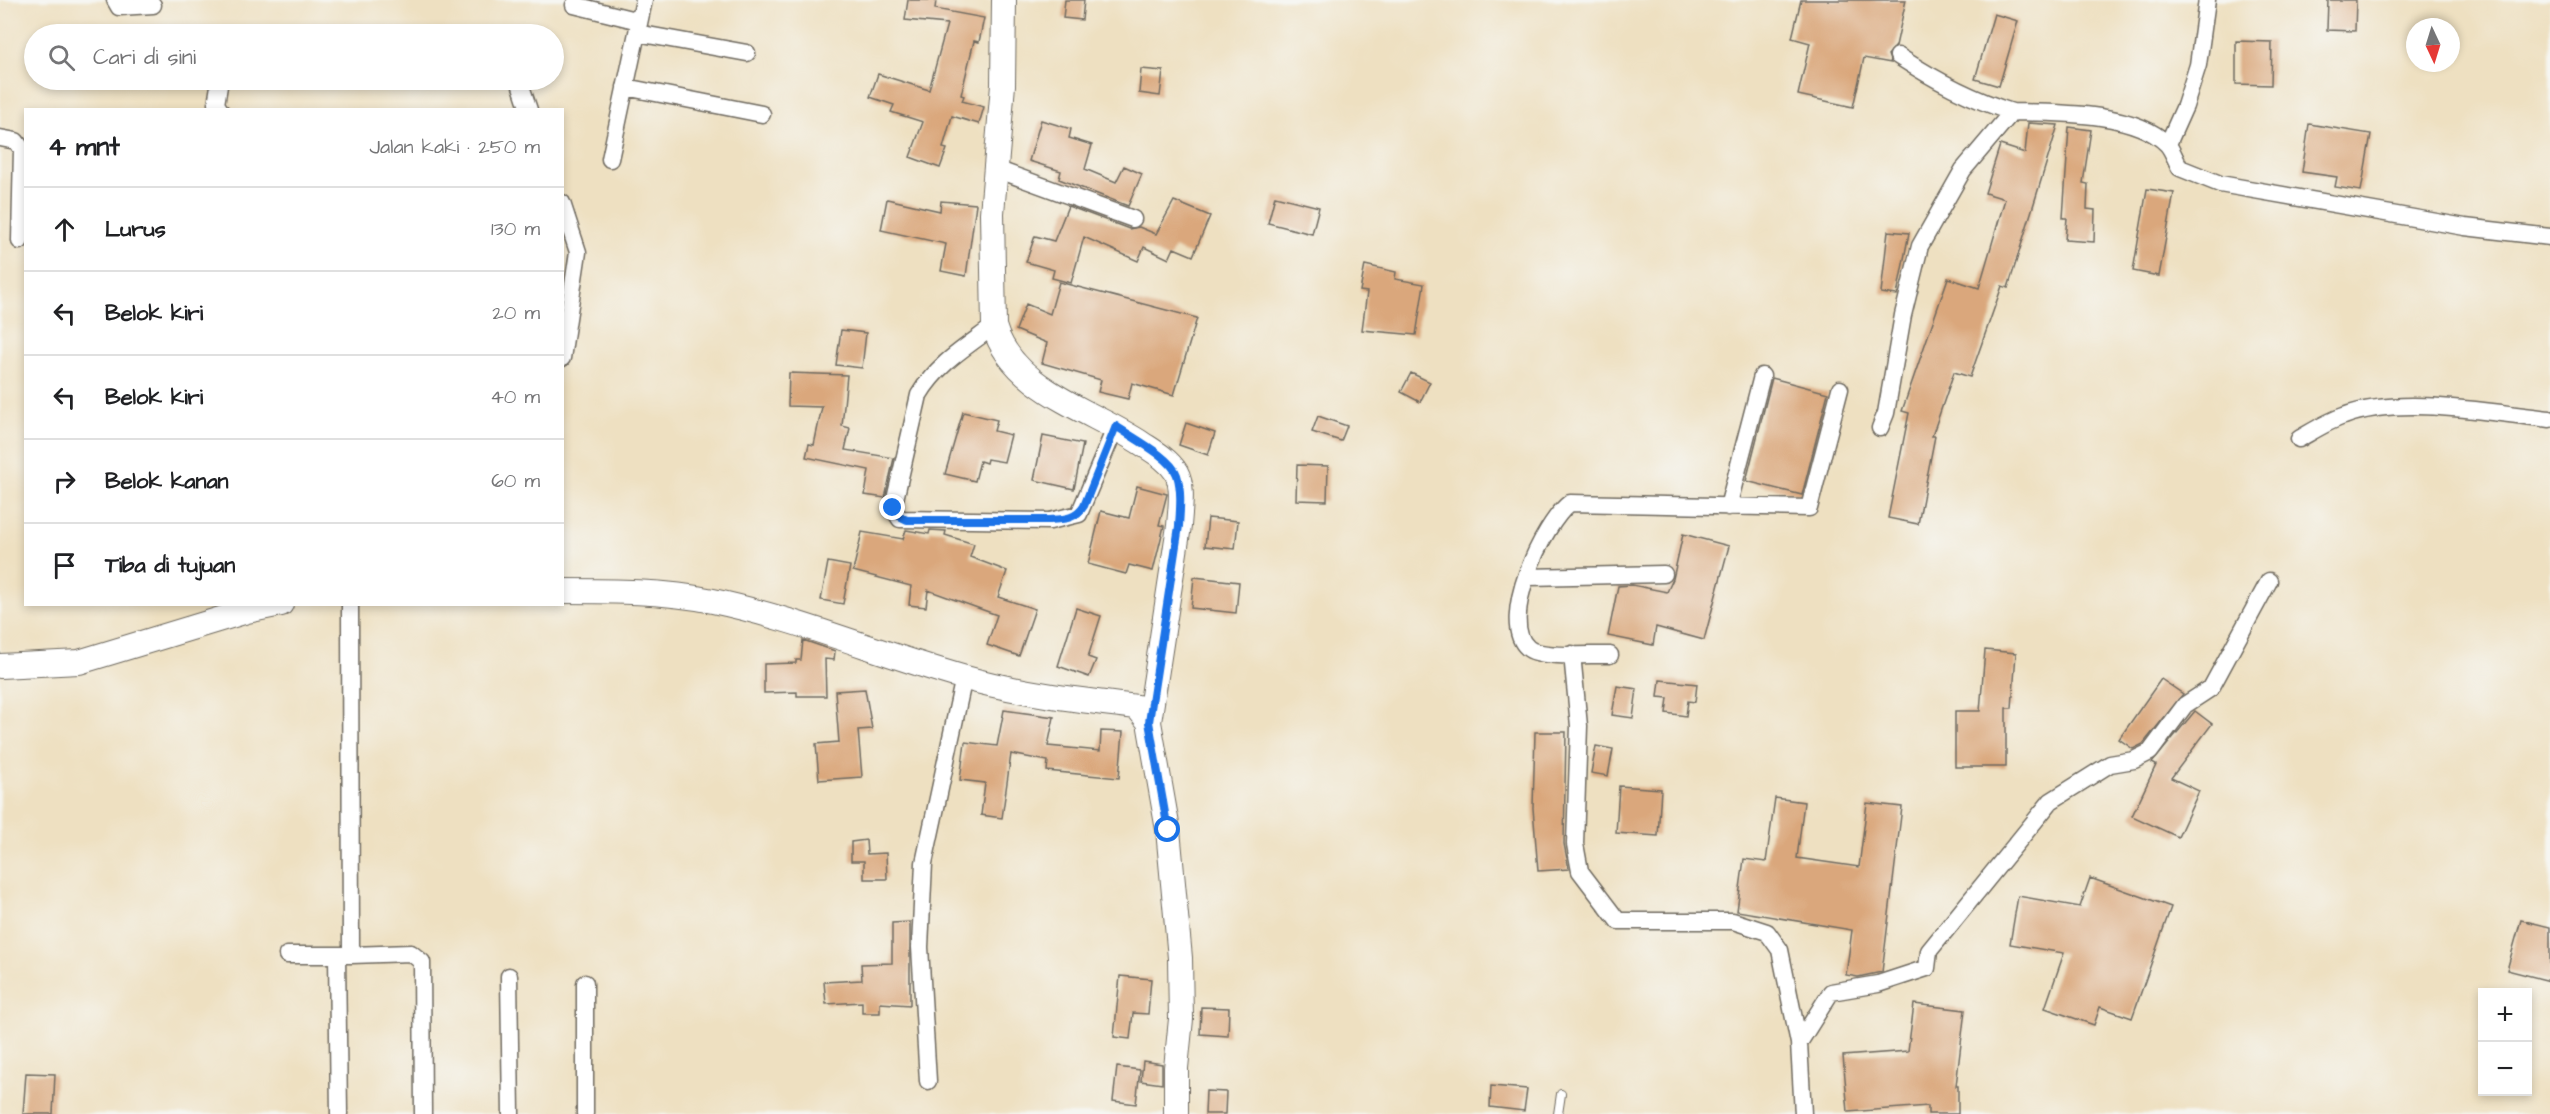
<!DOCTYPE html>
<html lang="id">
<meta charset="utf-8">
<style>
body{margin:0;font-family:"Architects Daughter",sans-serif;background:#f2f2f2;color:#202124}
.controls{position:absolute;right:18px;bottom:18px;display:grid;overflow:hidden;border-radius:0px;box-shadow:0 3px 9px #0003}
.controls button{width:54px;height:54px;display:grid;place-items:center;padding:0;border:0;border-bottom:2px solid #e0e0e0;background:#fff;color:#202124;font:30px sans-serif}
.compass{position:absolute;left:2406px;top:18px;width:54px;height:54px;border-radius:50%;background:#fff;box-shadow:0 3px 9px #0003;rotate:176deg}
.stop{position:absolute;width:18px;height:18px;margin:-14px;border:4px solid #1a73e8;border-radius:50%;background:#fff}
.stop.end{background:#1a73e8;border-color:#fff;box-shadow:0 2px 6px #0008}
.list{margin:0;padding:0;list-style:none}
h2{display:flex;justify-content:space-between;align-items:center;height:78px;margin:0;padding:0 24px;font-size:26px}
h2 small{font-size:20px;font-weight:400;color:#757577}
.list li{display:grid;grid-template-columns:39px 1fr auto;gap:18px;align-items:center;box-sizing:border-box;height:84px;padding:0 24px;border-top:2px solid #e0e0e0}
.list b{display:block;font-size:22px;white-space:nowrap}
.list em{font-size:20px;font-style:normal;color:#757577}
.icon{flex:none;width:33px;height:33px;fill:none;stroke:currentColor;stroke-width:2;stroke-linecap:round;stroke-linejoin:round}
.map{position:relative;flex:none;width:2550px;height:1114px;overflow:hidden}
.search{position:absolute;background:#fff;box-shadow:0 3px 9px #0003;left:24px;top:24px;width:540px;height:66px;display:flex;align-items:center;gap:15px;box-sizing:border-box;padding:0 21px;border-radius:33px;color:#757577;font-size:22px}
.panel{position:absolute;background:#fff;box-shadow:0 3px 9px #0003;left:24px;top:108px;width:540px;height:498px;border-radius:0px}
.map>svg:first-child{display:block}
.building{fill:#daa77c}
.lines{fill:none;stroke-linecap:round;stroke-linejoin:round}
.lane-casing{stroke:#6f6a60;stroke-width:10}
.street-casing{stroke:#6f6a60;stroke-width:19}
.secondary-casing{stroke:#6f6a60;stroke-width:26}
.lane{stroke:#fff;stroke-width:8}
.street{stroke:#fff;stroke-width:16}
.secondary{stroke:#fff;stroke-width:24}
.route{stroke:#1a73e8;stroke-width:8}
</style>
<div class="map">
<svg width="2550" height="1114" viewBox="0 0 2550 1114">
<rect width="100%" height="100%" fill="#f6f6f2"/>
<filter id="ink" filterUnits="userSpaceOnUse"><feTurbulence type="fractalNoise" baseFrequency=".0167" numOctaves="2"/><feDisplacementMap in="SourceGraphic" scale="12" xChannelSelector="R" yChannelSelector="G"/><feConvolveMatrix kernelMatrix="1 2 1 2 8 2 1 2 1" color-interpolation-filters="sRGB"/></filter>
<filter id="wash" filterUnits="userSpaceOnUse"><feTurbulence type="fractalNoise" baseFrequency=".008" numOctaves="4" result="noise"/><feDisplacementMap in="SourceGraphic" scale="24" xChannelSelector="R" yChannelSelector="G"/><feGaussianBlur stdDeviation="1.35" result="paint"/><feColorMatrix in="noise" values="0 0 0 0 0 0 0 0 0 0 0 0 0 0 0 0 0 1.4 0 .05"/><feComposite in="paint" operator="in"/></filter>
<g filter="url(#wash)">
<rect width="100%" height="100%" fill="#eee0c1"/>
<g id="blocks">
<path class="building" d="M908,0h28l-1,9 49,9 -5,24 -5,-1 -13,54 3,1 -2,5 22,6 -5,17 -27,-8 -9,32 4,1 -7,19 -30,-11 13,-35 -32,-10 3,-7 -24,-8 8,-23 51,16 18,-66 -42,-4z
M1065,0h19l-2,20 -19,-2z
M1801,0h105l-10,46 -8,9 3,8 -27,-5 -11,49 -55,-12 12,-52 -18,-5z
M2328,0h28l-1,31 -28,-1z
M1994,14l24,7 -19,65 -24,-7z
M2236,41l36,1 -1,43 -35,-1z
M1141,69l22,2 -3,25 -21,-3z
M1041,120l30,9 -2,9 23,7 -7,24 31,13 8,-16 18,8 -14,32 -69,-27 2,-8 -32,-10z
M2028,123l30,2 -50,163 -6,-2 -32,91 -16,-5 -22,64h3l-17,88 -30,-6 21,-105 -7,-2 46,-133 31,10 26,-89 -20,-6 15,-48 25,8z
M2309,124l62,10 -10,57 -26,-4 2,-10 -35,-5z
M2069,127l22,3 -8,53 5,1 -1,25 8,1 -1,32 -29,-2 2,-22h-4z
M2147,189l27,4 -15,83 -26,-5z
M1275,196l44,11 -7,27 -44,-11z
M887,199l53,12 1,-10 35,3 -10,72 -25,-5 5,-27 -65,-14z
M1174,201l36,15 -17,40 -19,-8 -5,11 -25,-12 -6,14 -54,-24 -13,46 -19,-5 2,-8 -28,-8 9,-26 19,5 14,-35 61,23 10,-2 17,7z
M1888,231l21,2 -12,62 -16,-2z
M1365,265l31,7 -1,7 29,5 -8,51 -54,-5 5,-38 -7,-1z
M1059,282l138,36 -23,77 -42,-12 -4,16 -30,-7 3,-12 -59,-17 5,-20 -31,-13 10,-26 24,10z
M841,330l25,3 -4,35 -26,-3z
M789,373l58,2 -5,51 8,2 -5,22 49,8 -9,40 -20,-3 4,-25 -63,-13 3,-13 5,1 8,-38 -34,-1z
M1411,373l19,9 -10,20 -19,-10z
M1772,378l56,15 -26,102 -56,-14z
M963,412l34,8 -3,11 17,4 -7,27 -17,-3 -1,4 -6,-2 -5,20 -30,-7z
M1318,416l29,10 -6,15 -29,-9z
M1186,423l29,10 -7,22 -29,-10z
M1043,436l40,8 -9,45 -40,-9z
M1297,465l31,1 -1,35 -31,-1z
M1137,486l30,8 -8,31 5,1 -11,45 -24,-6 -3,9 -38,-10 13,-53 28,7z
M1208,518l30,3 -3,28 -30,-3z
M906,530l23,4 1,-4 16,1 -1,4 29,9 -4,13 37,14 -9,26 37,12 -16,47 -32,-11 10,-30 -69,-25 -2,17 -17,-2 2,-19 -58,-15 9,-39 41,7z
M1683,534l46,12 -25,94 -48,-13 -3,18 -45,-9 10,-50 14,-1 35,7 6,-13z
M828,562l22,4 -7,38 -22,-4z
M1194,577l45,5 -3,31 -45,-5z
M1076,608l25,8 -13,41 8,3 -7,17 -31,-11z
M803,640l32,11 -1,9 -9,-1 1,37h-29v-4l-33,1v-29l32,-1v-3h5z
M1985,650l31,3 -4,55h-6v59h-51v-56h25z
M2161,679l22,15 -40,50 -10,5 -14,-10z
M1660,680l37,4 -2,18 -7,-1 -2,15 -20,-3 2,-15 -10,-1z
M1617,686l20,3 -4,29 -21,-3z
M865,689l7,40 -14,1 4,47 -43,3 -3,-36 23,-2 -4,-51z
M1004,710l50,7 -6,29 52,5 1,-20 22,1 -4,46 -72,-7 1,-10 -37,-7 -9,64 -21,-3 4,-32 -25,-3 5,-38 32,4z
M2195,711l17,13 -41,54 28,13 -21,46 -46,-21 24,-51 -4,-2z
M1535,732h31l-2,112 5,25 -31,2 -5,-63z
M1596,746l17,3 -5,27 -17,-3z
M1619,786l42,3 -3,47 -42,-3z
M1775,798l29,4 -7,56 62,9 8,-64 35,4 -20,165 -24,5 -12,-2 6,-45 -115,-19 7,-52 22,3z
M866,840l1,14 19,-1 1,26h-23v-18h-13v-19z
M2090,878l81,29 -39,111 -32,-11 -6,18 -49,-17 19,-55 -54,-9 8,-48 62,11z
M2521,920l29,7v54l-43,-11z
M910,922v83l-30,-2v10h-18v-11l-36,2 -2,-22 38,-2 -1,-16 31,-1v-40z
M1120,976l31,3 -3,35 -15,-1 -3,26 -16,-2z
M1914,1004l51,6 -9,76h2v28h-30v-8l-80,6 -5,-56 65,-5z
M1201,1007l28,1 -1,28 -28,-2z
M1143,1061l19,3v20l-21,-3z
M1117,1067l23,3 -4,34 -23,-3z
M26,1073l29,1 -2,40h-30z
M1491,1086l36,3 -3,22 -34,-4z
M1206,1091l20,1 -1,22h-20z"/>
</g>
</g>
<g filter="url(#ink)">
<use href="#blocks" fill-opacity="0" stroke="#6f6a60" stroke-width="1.5"/>
<g class="lines">
<defs>
<path id="lane" d="M1558,1114l3,-20"/>
<path id="street" d="M115,0l4,7 34,-2
M574,5l65,16
M637,33l110,20
M1898,56c37,24 72,43 114,56
M519,80l10,30
M625,87l137,27
M220,110l-4,-6 4,-24
M0,138l16,3 6,8 -2,92
M2168,144l17,-38 13,-41 9,-65
M610,159l34,-159
M996,169l137,50
M562,203l16,49 -16,106
M994,326c-28,21 -57,38 -75,69l-26,113 7,11 150,2 29,-7 37,-88
M1880,428l6,-15 17,-98 17,-69 43,-76 49,-58c43,1 122,-1 155,32 5,5 9,17 13,24l40,16 245,43 85,10
M2299,439c14,-8 29,-18 45,-23 55,-21 148,-3 206,3
M1728,507l34,-131
M1528,577l136,-3
M1572,654l7,72 -4,118 5,27 38,50h115l34,11 13,18 19,93 4,71
M1610,655c-17,-1 -70,4 -82,-7 -31,-26 15,-125 42,-145l239,5 31,-119
M287,955h64l-1,-351
M337,955l2,159
M351,955l60,-2 11,9 1,152
M509,976l2,138
M1799,1043l32,-51 47,-8 49,-16 2,-17 122,-150 59,-37 24,-4 16,-8 35,-47 26,-17 58,-107
M928,1081l-8,-134 4,-84 40,-186
M585,1114v-131"/>
<path id="secondary" d="M1004,0l-1,85 -11,128 2,113c18,63 97,84 147,117 12,8 27,16 35,29 8,14 4,38 3,54l-30,196
M562,591c50,0 103,0 151,10 85,18 165,52 249,76 56,16 117,23 175,30l12,15 19,108 12,128 1,61 -5,49v46
M0,666l79,-4 168,-51 34,-7"/>
</defs>
<use href="#lane" class="lane-casing"/>
<use href="#street" class="street-casing"/>
<use href="#secondary" class="secondary-casing"/>
<use href="#lane" class="lane"/>
<use href="#street" class="street"/>
<use href="#secondary" class="secondary"/>
</g>
</g>
<g class="lines" filter="url(#ink)">
<path class="route" d="M893,508l2,6 12,6h143c14,-1 26,-1 34,-14l32,-80c15,11 55,31 61,49 5,16 3,35 2,51l-30,196 19,108"/>
</g>
</svg>
<div class="controls">
<button>+</button>
<button>−</button>
</div>
<svg class="compass" viewBox="-18 -18 36 36"><path d="M0-13l5 13h-10z" fill="#e53935"/><path d="M0 13l5-13h-10z" fill="#757577"/></svg>
<div class="stop" style="left:1168px;top:830px"></div>
<div class="stop end" style="left:893px;top:508px"></div>
<div class="search"><svg class="icon" aria-label="search" viewBox="0 0 24 24"><circle cx="10" cy="10" r="6"/><path d="M15 15l6 6"/></svg>Cari di sini</div>
<section class="panel">
<h2>4 mnt<small>Jalan kaki · 250 m</small></h2>
<ul class="list">
<li><svg class="icon" aria-label="ahead" viewBox="0 0 24 24"><path d="M12 20V5M6 11l6-6 6 6"/></svg><div><b>Lurus</b></div><em>130 m</em></li>
<li><svg class="icon" aria-label="left" viewBox="0 0 24 24"><path d="M17 20v-9H6M10 6l-5 5 5 5"/></svg><div><b>Belok kiri</b></div><em>20 m</em></li>
<li><svg class="icon" aria-label="left" viewBox="0 0 24 24"><path d="M17 20v-9H6M10 6l-5 5 5 5"/></svg><div><b>Belok kiri</b></div><em>40 m</em></li>
<li><svg class="icon" aria-label="right" viewBox="0 0 24 24"><path d="M7 20v-9h11M14 6l5 5-5 5"/></svg><div><b>Belok kanan</b></div><em>60 m</em></li>
<li><svg class="icon" aria-label="arrive" viewBox="0 0 24 24"><path d="M6 21V4h12l-3 4 3 4H6"/></svg><div><b>Tiba di tujuan</b></div></li>
</ul>
</section>
</div>
